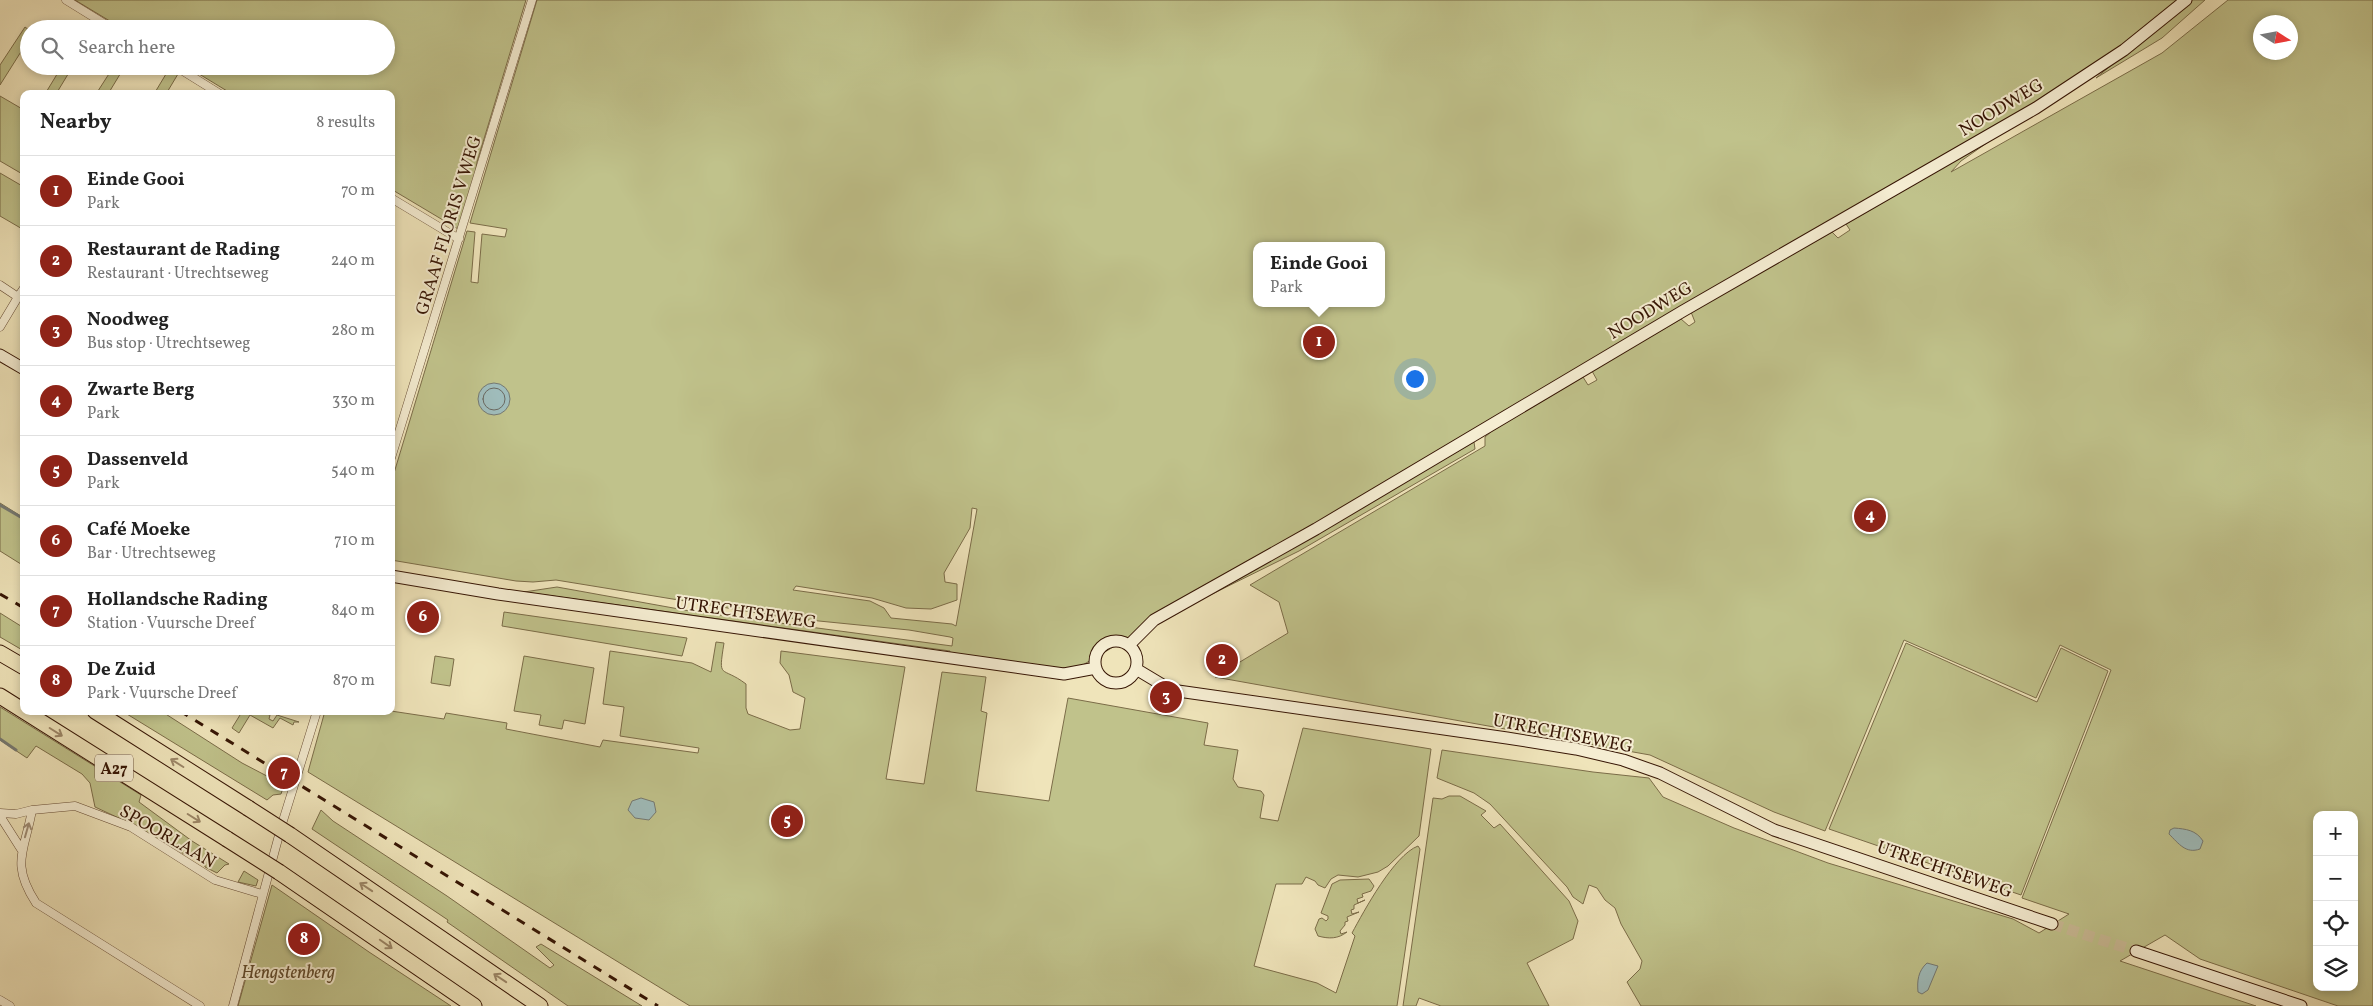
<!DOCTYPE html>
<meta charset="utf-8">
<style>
body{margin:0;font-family:Vollkorn,serif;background:#f2f2f2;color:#222}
.controls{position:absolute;right:15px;bottom:15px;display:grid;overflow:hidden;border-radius:10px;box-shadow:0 2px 8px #0003}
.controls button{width:45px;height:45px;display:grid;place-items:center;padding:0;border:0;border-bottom:1px solid #e0e0e0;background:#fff;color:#222;font:25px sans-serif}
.compass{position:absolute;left:2253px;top:15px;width:45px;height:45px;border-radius:50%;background:#fff;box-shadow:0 2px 8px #0003;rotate:101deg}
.you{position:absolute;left:1414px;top:378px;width:18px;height:18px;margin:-12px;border:4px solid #fff;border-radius:50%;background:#1a73e8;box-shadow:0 0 0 8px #1a73e833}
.badge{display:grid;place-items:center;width:32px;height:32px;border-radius:50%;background:#8f2418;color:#fff;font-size:16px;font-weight:700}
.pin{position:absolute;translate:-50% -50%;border:2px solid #fff;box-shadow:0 1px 5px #0006}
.popup{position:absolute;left:1253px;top:242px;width:132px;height:65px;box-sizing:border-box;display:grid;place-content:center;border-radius:10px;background:#fff;filter:drop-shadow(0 1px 4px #0005);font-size:16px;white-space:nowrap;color:#767676}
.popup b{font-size:19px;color:#222}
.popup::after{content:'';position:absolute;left:50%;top:100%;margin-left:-10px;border:10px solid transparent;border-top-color:#fff}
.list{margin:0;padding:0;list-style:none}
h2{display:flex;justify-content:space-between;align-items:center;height:65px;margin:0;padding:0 20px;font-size:21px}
h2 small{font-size:16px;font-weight:400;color:#767676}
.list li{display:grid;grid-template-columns:32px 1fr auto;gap:15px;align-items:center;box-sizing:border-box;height:70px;padding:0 20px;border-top:1px solid #e0e0e0}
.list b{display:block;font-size:19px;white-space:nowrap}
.list p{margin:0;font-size:16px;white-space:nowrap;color:#767676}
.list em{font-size:16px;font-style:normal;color:#767676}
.icon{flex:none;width:28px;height:28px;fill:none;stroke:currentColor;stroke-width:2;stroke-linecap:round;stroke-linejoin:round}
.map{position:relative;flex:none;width:2373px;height:1006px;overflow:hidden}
.search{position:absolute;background:#fff;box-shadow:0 2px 8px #0003;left:20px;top:20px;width:375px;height:55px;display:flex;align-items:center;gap:12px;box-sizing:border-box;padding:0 18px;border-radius:28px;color:#767676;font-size:19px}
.panel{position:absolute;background:#fff;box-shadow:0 2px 8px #0003;left:20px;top:90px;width:375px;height:625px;border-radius:10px}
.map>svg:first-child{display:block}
.green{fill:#c0c28b;stroke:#7b6c48;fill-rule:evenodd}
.water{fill:#9fbcbb;stroke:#757972}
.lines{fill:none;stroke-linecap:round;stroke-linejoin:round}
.shore{stroke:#6a6860;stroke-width:1}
.stream{stroke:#757972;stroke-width:3}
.secondary-tunnel{stroke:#cabb96;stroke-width:11;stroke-dasharray:11 5.5;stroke-linecap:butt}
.minor-casing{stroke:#644932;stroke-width:9}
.secondary-casing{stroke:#361504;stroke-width:13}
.motorway-casing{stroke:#361504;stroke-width:17}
.minor{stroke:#f5edd2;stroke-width:8}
.secondary{stroke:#f5edd2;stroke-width:11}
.motorway{stroke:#efe4ba;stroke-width:15}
.rail{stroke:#361504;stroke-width:3;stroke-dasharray:9 9;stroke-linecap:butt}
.motorway-bridge-casing{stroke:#361504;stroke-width:17;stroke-linecap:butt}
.motorway-bridge{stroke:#efe4ba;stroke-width:15}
.oneway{stroke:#9c8768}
.oneway2{stroke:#9f8c75}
.labels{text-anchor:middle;stroke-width:4;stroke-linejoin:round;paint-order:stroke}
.shield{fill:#f5edd2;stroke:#6f5642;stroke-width:1}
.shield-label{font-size:16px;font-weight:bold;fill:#361504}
.street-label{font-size:18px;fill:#361504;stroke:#f5edd2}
.park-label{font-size:18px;font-style:italic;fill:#5f492c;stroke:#f5edd2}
</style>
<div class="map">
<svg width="2373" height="1006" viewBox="0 0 2373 1006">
<rect width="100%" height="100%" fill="#efe4ba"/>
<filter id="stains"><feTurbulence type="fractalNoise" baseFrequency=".004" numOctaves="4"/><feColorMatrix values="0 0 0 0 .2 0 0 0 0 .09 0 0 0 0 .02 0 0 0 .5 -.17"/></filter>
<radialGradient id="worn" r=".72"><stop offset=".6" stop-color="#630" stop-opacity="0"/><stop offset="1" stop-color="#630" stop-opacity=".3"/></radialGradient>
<path class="green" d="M75,0h451l-49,162 -4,26 -15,41 -67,-40v-95h-159l-46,-28h200v-37h-263z
M537,0h1649l-62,50 -1065,629 -110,-20 1,-8 -426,-59 33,-5 133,24 262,35 1,-8 -3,-1 -41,-7 -120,-12 -233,-38 -23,2 -17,-1 -125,-21v-77l76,-252 8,1 -4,50 7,1 4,-49 23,3 2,-8 -37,-6zM1256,246h126v57h-126zM972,508l5,1 -21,117 -4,-2 -61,-6 -7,-10 -14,-7 -77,-11 3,-4 76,12 34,10 25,1 26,-9v-16l-12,-2 -1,-9 26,-45z
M2189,0h16l-43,38 -66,40z
M2228,0h145v1006h-35l-138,-47 -35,-24 -45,26 136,45h-615l-14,-24 13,-13 2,-8 -21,-37 -6,-16 -10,-8 -8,-12 -8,-3 -6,19 -10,-7 -6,-10 -77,-83 -16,-11 -37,-15 5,-28 151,22 56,6 14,19 71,31 94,35 185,56 26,14 30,-19 -47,-16 89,-228 -51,-25 -24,53 -132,-58 -79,191 -51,-19 -124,-57 -435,-78 73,-44 -9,-31 -29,-17 235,-139v-9l7,-6 91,-54 5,8 9,-5 -5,-9 89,-52 8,7 6,-4 -4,-10 141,-80 6,6 12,-8 -4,-6 148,-86 -33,23 -10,11 211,-119zM2260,22h30v30h-30zM2317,815h37v172h-37z
M25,27l4,3v9l-29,46v-20z
M62,66h11l-17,28h-11z
M114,66h11l-17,28h-12z
M169,69l9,5 -12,20h-12z
M0,96l24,14v65l-24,-14z
M0,173l24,14v43l-24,-14z
M1474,442l1,7 -176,102 -97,48z
M0,503l24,15v48l-24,-15z
M504,612l183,26 -5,18 -180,-30z
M0,613l24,15v23l-24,-14z
M716,642l8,1c-6,38 -3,22 22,41v24l2,6 42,16 10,-1 5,-31 -12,-6 -4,-17 -9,-12 1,-12 124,16 -19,112 38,5 18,-112 44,5 -5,34 6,2 -11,78 73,10 19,-103 140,25 -4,22 34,5 -5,29 5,8 23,4 3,4 -4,23 18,3 25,-93 128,21 -12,87 -31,30 -10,6 -20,5 -20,-2 -7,4 -6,9 -7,-3 -3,-4 -9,-4 -4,7h-26l-22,82 63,17 19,10 19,-57 -3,-3c12,-22 42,-78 66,-87l2,3 -23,157h-707l-382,-234 17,-61h66l53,8 2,-6 61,10 -1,6 94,18 3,-7 95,13 1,-5 -79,-12 4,-29 -21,-3 7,-53 82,12 19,9z
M1906,643l131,59 24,-54 47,23 -87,224 -192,-66z
M435,656l19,3 -4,27 -19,-3z
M524,656l70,12 -9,56 -21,-4 -2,9 -23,-4 2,-10 -27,-4z
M0,707l141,88 -2,7 53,39 37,23 -4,1 -8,8 -12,-6 -1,-6 -16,-9 -4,2 -48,-28 -41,-19 -5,-24 -8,-9 -46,-28 -9,12 -27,-18z
M122,711h39l81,52 42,22 -3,9 -8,1 -6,5z
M239,711h13l18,4 -1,4 4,2 4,-6 22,7h-5l-1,3 -13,-7 -7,10 -23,-13 -11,18 -7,-5 8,-13z
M1449,796h11l26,15 -5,4 13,13 6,-4 69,77 9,20 -5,18 -46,24 22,43h-108l-22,-8 -3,8h-13l30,-208 9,1z
M321,810l12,11 114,75 103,72 4,-3 -18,-18 5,-3 101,62h-74l-121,-84 1,-2 -136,-91z
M244,871l14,9 -2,6 -18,-4z
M1369,879l5,7 -3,5 -9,3 1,3 -6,2 1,4 7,-3 -11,5v4l-3,1 1,4 7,-2 -12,5 1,4 -3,1v3l-5,6 1,3 6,-2c-9,7 -18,7 -29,4l-3,-7 4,-10 3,-1 4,3 2,-2v-3l-7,-3 11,-29 8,-4z
M272,885l97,67 82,54h-213z"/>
<path class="water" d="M478 399a16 16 0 1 1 32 0a16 16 0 1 1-32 0Z
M641,798l13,4 2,10 -7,8 -14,-2 -7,-8 4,-9z
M2174,828c12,1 22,2 29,13l-3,8c-14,5 -21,-5 -31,-15l1,-4z
M1927,963l11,3 -10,24 -6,4 -4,-2c-1,-11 0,-21 9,-29z"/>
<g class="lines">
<path class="shore" d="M483 399a11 11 0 1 1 22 0a11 11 0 1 1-22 0Z"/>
<path class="stream" d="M0,505l24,14
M0,739l16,11"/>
<path class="secondary-tunnel" d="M2052,924l84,27"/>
<defs>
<path id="minor" d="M66,0l47,29
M175,66l45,28
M391,198l68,41
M0,285l18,12 -18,30
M18,297l6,-9
M391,458l141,-458
M32,810c-7,41 -22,53 4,93l164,103
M0,813l16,1 16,-4 43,-4 56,21 84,53 47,14
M0,816l21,33
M0,1000l10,6
M233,1006l49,-182 35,-113"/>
<path id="secondary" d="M0,355l24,14
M391,576l107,18 566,80 32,-6
M1095 662a21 21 0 1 1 42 0a21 21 0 1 1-42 0Z
M1129,645l25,-25 162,-91 367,-218 353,-203 88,-58 62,-50
M1136,669l35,21 336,48 69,11 47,11 37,13 114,57 278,94
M2136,951l165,55"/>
<path id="motorway" d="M0,653l24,14
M0,696l227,143
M95,711l153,97
M290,835l250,171
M279,872l195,134"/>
</defs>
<use href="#minor" class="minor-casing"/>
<use href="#secondary" class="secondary-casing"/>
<use href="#motorway" class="motorway-casing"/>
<use href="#minor" class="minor"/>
<use href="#secondary" class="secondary"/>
<use href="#motorway" class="motorway"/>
<path class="rail" d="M0,594l24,14
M180,711l478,295"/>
<defs>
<path id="motorway-bridge" d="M248,808l42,27
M227,839l52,33"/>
</defs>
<use href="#motorway-bridge" class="motorway-bridge-casing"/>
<use href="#motorway-bridge" class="motorway-bridge"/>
</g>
<defs><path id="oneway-shaft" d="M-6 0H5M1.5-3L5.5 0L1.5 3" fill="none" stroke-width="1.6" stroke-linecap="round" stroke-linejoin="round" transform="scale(1.25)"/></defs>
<g class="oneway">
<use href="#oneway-shaft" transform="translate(56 732) rotate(32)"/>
<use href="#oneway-shaft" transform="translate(177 763) rotate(-148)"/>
<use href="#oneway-shaft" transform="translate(194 818) rotate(32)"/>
<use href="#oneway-shaft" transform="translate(366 887) rotate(-146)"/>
<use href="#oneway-shaft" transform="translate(386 944) rotate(35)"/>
<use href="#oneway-shaft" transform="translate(500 978) rotate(-146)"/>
</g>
<use class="oneway2" href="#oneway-shaft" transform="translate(27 830) rotate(-74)"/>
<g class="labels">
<rect class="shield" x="95" y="754.5" width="38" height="27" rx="4"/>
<g class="shield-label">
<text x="114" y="774">A27</text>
</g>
<g class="street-label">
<text transform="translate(2001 107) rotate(-31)" y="6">NOODWEG</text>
<text transform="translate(448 225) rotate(-73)" y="6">GRAAF FLORIS V WEG</text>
<text transform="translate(1650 310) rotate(-31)" y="6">NOODWEG</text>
<text transform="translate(746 612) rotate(8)" y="6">UTRECHTSEWEG</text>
<text transform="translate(1563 733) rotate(11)" y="6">UTRECHTSEWEG</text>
<text transform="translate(168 836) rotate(30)" y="6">SPOORLAAN</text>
<text transform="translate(1945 869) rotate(19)" y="6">UTRECHTSEWEG</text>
</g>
<g class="park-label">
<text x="288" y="978">Hengstenberg</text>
</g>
</g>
<rect width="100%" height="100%" filter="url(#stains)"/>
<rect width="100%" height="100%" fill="url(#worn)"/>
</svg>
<div class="controls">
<button>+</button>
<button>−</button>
<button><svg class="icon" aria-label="locate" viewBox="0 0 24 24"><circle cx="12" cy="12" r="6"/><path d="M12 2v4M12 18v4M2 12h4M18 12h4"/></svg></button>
<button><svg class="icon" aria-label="layers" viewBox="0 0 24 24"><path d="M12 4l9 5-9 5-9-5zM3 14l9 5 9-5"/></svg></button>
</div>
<svg class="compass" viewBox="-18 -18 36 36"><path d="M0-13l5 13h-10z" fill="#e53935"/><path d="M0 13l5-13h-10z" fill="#767676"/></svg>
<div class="you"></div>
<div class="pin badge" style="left:1319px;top:342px">1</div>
<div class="popup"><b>Einde Gooi</b>Park</div>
<div class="pin badge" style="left:1222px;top:660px">2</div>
<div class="pin badge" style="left:1166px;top:697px">3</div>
<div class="pin badge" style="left:1870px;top:516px">4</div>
<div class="pin badge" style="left:787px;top:821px">5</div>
<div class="pin badge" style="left:423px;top:617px">6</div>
<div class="pin badge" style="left:284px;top:773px">7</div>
<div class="pin badge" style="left:304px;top:939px">8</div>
<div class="search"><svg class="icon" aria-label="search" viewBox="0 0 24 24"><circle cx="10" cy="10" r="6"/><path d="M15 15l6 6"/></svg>Search here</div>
<section class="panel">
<h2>Nearby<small>8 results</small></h2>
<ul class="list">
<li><span class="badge">1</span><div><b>Einde Gooi</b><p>Park</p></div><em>70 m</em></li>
<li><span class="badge">2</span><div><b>Restaurant de Rading</b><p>Restaurant · Utrechtseweg</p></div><em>240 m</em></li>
<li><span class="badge">3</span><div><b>Noodweg</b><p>Bus stop · Utrechtseweg</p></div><em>280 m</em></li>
<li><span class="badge">4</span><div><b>Zwarte Berg</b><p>Park</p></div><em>330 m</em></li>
<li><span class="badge">5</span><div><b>Dassenveld</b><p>Park</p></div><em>540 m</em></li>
<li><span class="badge">6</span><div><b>Café Moeke</b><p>Bar · Utrechtseweg</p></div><em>710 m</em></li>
<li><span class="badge">7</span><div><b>Hollandsche Rading</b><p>Station · Vuursche Dreef</p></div><em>840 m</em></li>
<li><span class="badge">8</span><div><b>De Zuid</b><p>Park · Vuursche Dreef</p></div><em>870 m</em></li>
</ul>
</section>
</div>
